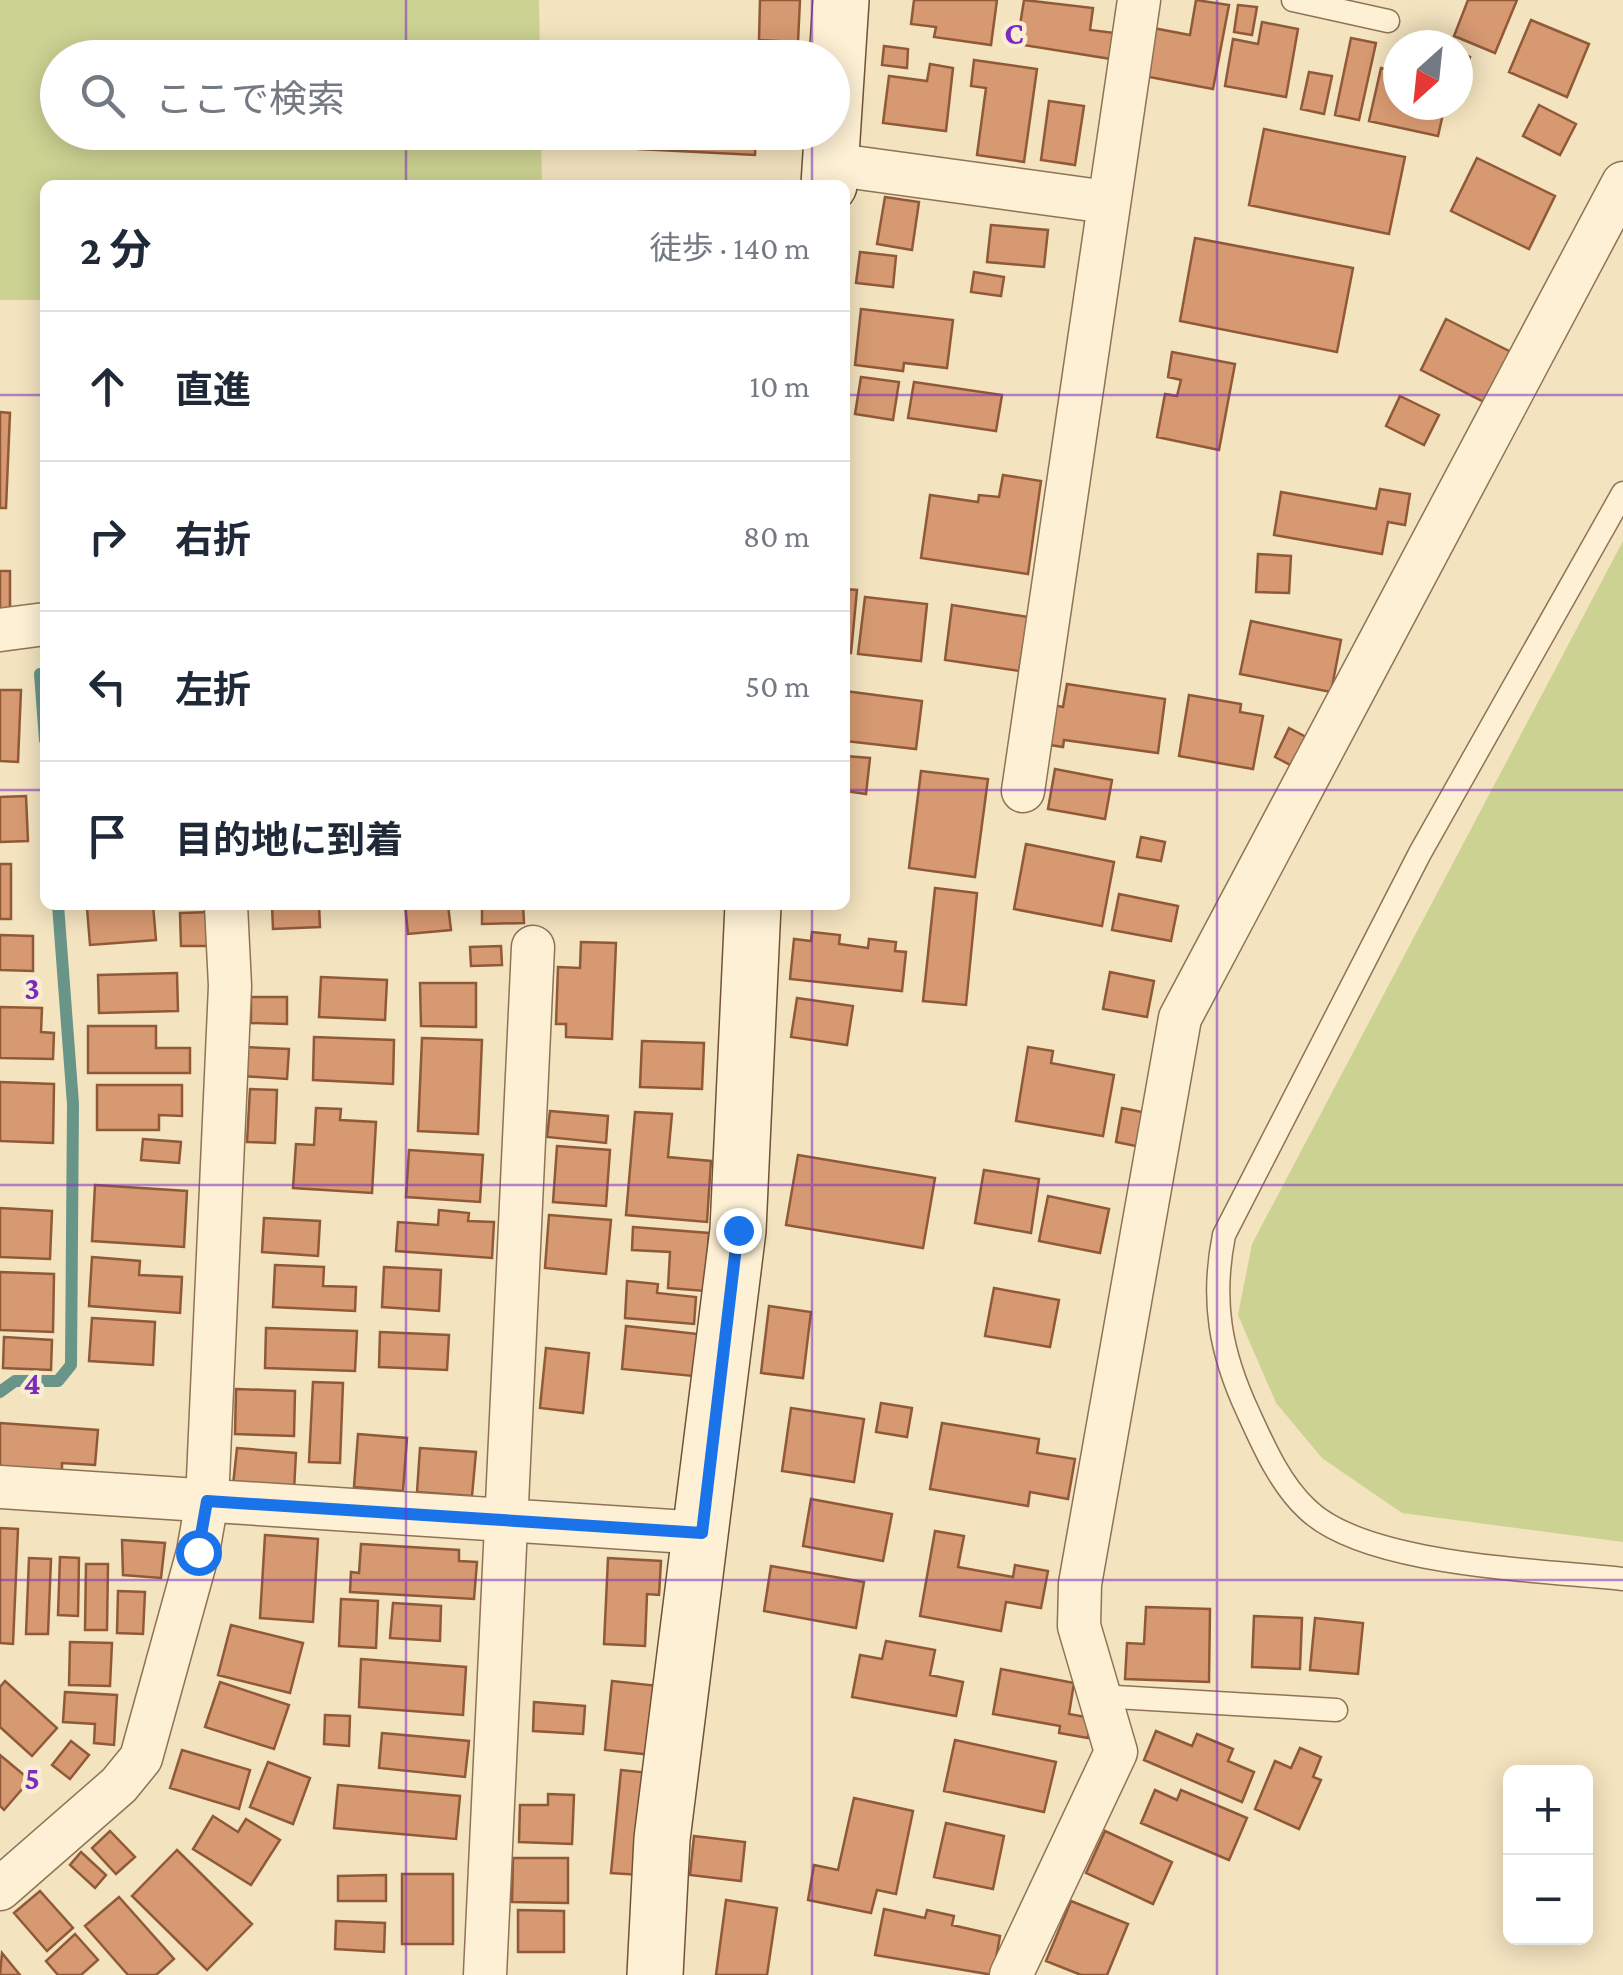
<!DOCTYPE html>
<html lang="ja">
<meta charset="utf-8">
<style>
body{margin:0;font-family:"Crimson Pro","Noto Sans JP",serif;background:#f2f2f3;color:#1f2937}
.controls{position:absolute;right:30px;bottom:30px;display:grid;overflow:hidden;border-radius:15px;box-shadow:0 5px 25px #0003}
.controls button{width:90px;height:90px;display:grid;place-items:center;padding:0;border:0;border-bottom:2px solid #e0e1e3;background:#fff;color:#1f2937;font:50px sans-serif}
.compass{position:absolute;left:1383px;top:30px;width:90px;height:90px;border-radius:50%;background:#fff;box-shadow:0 5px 25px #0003;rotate:207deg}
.stop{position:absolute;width:30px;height:30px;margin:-22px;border:8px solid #1a73e8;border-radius:50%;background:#fff}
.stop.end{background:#1a73e8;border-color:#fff;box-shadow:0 2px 10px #0008}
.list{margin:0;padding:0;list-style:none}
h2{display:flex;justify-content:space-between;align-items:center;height:130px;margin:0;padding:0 40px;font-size:42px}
h2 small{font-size:32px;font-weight:400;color:#747a83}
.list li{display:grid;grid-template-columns:65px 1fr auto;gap:30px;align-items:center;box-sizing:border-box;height:150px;padding:0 40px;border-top:2px solid #e0e1e3}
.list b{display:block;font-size:38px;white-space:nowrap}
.list em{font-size:32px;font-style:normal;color:#747a83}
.icon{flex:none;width:55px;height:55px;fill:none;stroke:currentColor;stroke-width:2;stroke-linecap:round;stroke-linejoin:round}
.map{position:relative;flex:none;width:1623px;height:1975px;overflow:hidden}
.search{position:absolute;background:#fff;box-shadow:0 5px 25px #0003;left:40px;top:40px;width:810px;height:110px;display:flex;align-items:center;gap:25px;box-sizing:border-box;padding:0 35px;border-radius:55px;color:#747a83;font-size:38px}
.panel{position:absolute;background:#fff;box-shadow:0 5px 25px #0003;left:40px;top:180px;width:810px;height:730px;border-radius:15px}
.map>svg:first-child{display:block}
.green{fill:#ccd292}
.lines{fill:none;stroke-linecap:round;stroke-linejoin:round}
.stream{stroke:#699488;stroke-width:12}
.building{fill:#d69971;stroke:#905a38;stroke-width:2.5}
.lane-casing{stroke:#8e7355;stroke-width:25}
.street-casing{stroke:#8e7355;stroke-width:45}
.secondary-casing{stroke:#705338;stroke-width:58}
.lane{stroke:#fdf0d4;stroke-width:22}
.street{stroke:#fdf0d4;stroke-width:42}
.secondary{stroke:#fdf0d4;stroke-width:55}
.route{stroke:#1a73e8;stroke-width:12}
.grid{fill:none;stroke:#7b2cbf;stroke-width:2.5;stroke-opacity:0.55}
.grid-label{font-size:32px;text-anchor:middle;font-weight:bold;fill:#7b2cbf;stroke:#f9edd0;stroke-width:9;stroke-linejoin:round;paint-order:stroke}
</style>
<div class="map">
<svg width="1623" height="1975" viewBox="0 0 1623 1975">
<rect width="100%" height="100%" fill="#f3e3bf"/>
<path class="green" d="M0,0h539l1,57 -482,1v74l483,1 1,52h-497v115h-45z
M1623,541v1001l-221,-29 -80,-55 -46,-55 -38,-88 14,-71z"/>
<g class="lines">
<path class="stream" d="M40,674l5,66
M0,1392l15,-11h43l13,-16 2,-261 -15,-199"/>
</g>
<path class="building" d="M760,0h40l-2,42 -39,-2z
M914,0h83l-6,45 -57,-8 2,-10 -25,-3z
M1024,0l69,8 -3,22 25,3 -4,26 -94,-15z
M1196,0l33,5 -16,84 -69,-13 9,-48 37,7z
M1468,0h49l-22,53 -41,-17z
M1238,5l19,2 -5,28 -18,-3z
M1531,20l58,24 -22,53 -58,-25z
M1262,22l36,7 -12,68 -61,-11 8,-47 25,5z
M1351,38l25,5 -17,77 -24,-5z
M884,46l24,3 -1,19 -25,-3z
M1458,52l12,5 -7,19 -5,-2z
M974,60l63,9 -13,93 -47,-7 9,-67 -15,-2z
M930,64l23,4 -7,63 -63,-8 6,-47 38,5z
M1381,68l17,4v33h47l-7,31 -69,-15z
M1309,72l23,4 -8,38 -23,-5z
M1049,101l35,5 -9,59 -34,-5z
M1539,105l37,19 -16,31 -37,-19z
M1264,129l141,28 -16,77 -140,-29z
M640,132h116l-1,23 -116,-6z
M1477,158l78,38 -26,53 -78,-38z
M885,197l34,5 -7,48 -35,-6z
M991,225l57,5 -4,37 -57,-5z
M1195,238l158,30 -16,84 -157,-31z
M860,252l36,4 -3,31 -37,-4z
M974,272l30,5 -3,19 -30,-4z
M861,309l92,11 -6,48 -43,-5 -1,8 -48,-6z
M1446,319l67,34 -25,51 -67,-34z
M1172,352l63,12 -16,86 -62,-13 8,-43 12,2 4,-16 -13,-3z
M861,377l38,5 -6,38 -38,-6z
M914,382l88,13 -6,36 -88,-13z
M1400,396l39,19 -15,30 -38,-19z
M0,412l10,1 -4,95h-6z
M1003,475l38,6 -13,93 -107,-16 9,-63 48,7 1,-7 20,2z
M1380,489l30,5 -5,31 -17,-3 -6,32 -108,-19 7,-43 95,17z
M1258,554l33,2 -2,37 -33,-1z
M0,571h10v38h-10z
M845,589l12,1 -6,63h-6z
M865,597l62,7 -6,57 -63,-7z
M952,605l76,12 -9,54 -74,-11z
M1251,621l90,19 -10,52 -91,-18z
M1067,684l98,15 -7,54 -94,-13 -1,7 -26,-4 6,-40 20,4z
M0,690h21l-3,72 -18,-1z
M845,691l77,10 -6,48 -71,-8z
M1189,695l52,9 -1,8 23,4 -10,53 -74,-13z
M1289,728l21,11 -14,29 -21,-11z
M845,756l25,2 -4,36 -21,-3z
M1055,769l57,11 -7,39 -57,-10z
M921,771l67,8 -13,98 -66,-9z
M26,796l2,45 -28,1v-45z
M1141,837l24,5 -4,19 -24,-4z
M1026,844l88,18 -12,64 -88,-17z
M0,864h11v55h-11z
M935,888l42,5 -11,112 -43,-4z
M1119,894l59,12 -7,35 -59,-11z
M153,905l3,35 -66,5 -3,-37z
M272,905h47l1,22 -47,2z
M405,905h43l3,25 -43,4z
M482,905h41l1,18 -42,1z
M211,912v34h-30l-1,-33z
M812,932l28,3 -1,9 29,4 1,-9 27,3 -1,9 11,1 -4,39 -112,-12 4,-40 17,2z
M0,935l33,1v35l-33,-1z
M581,942l35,1 -4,96 -46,-2v-13h-10l2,-57 22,1z
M501,946l1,19 -31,1 -1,-19z
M1110,972l44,9 -7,36 -44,-8z
M177,973l1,38 -79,2 -1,-38z
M321,977l66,3 -2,40 -66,-3z
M420,983h56v44l-55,-1z
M251,997h36v27l-36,-1z
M797,998l56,8 -6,39 -56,-8z
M0,1007l42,1 -1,24 13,1 -1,26 -53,-1z
M88,1026h68v22h34v25h-102z
M314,1037l80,3 -1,44 -80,-4z
M422,1038l60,2 -4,94 -60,-3z
M642,1041l62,2 -2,46 -62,-2z
M245,1047l44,2 -2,30 -44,-3z
M1028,1047l25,4 -2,12 63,12 -11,61 -87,-15z
M0,1082l54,2 -1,59 -53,-2z
M97,1085h85v31l-23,-1v15h-62z
M250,1089l27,1 -2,53 -28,-1z
M316,1108l25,1 -1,11 36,2 -4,71 -79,-5 3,-44 18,1z
M1122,1108l25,5 -6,34 -25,-5z
M550,1111l58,5 -2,27 -59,-6z
M635,1112l37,2 -4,43 43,4 -4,61 -81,-7z
M143,1139l38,3 -2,21 -38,-3z
M557,1146l53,4 -4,56 -53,-4z
M409,1150l74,5 -3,47 -74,-5z
M798,1155l137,23 -12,70 -137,-23z
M984,1170l55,9 -8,54 -56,-10z
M95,1185l92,6 -3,56 -92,-6z
M1048,1196l61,13 -9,44 -61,-12z
M0,1208l52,3 -2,48 -50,-2z
M439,1210l30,3 -1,8 26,1 -2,36 -96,-7 2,-29 40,3z
M549,1215l62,5 -5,54 -61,-6z
M264,1218l56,3 -2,35 -56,-4z
M633,1227l76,6 -4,58 -37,-3 2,-36 -38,-2z
M92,1257l48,4 -1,14 43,2 -2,36 -91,-7z
M275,1265l49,2 -1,19 33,1 -1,24 -82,-4z
M384,1267l57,3 -2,41 -57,-4z
M0,1272l54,2 -1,58 -53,-2z
M627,1281l31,3 -1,9 39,4 -2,27 -69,-6z
M994,1288l65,12 -9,47 -65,-11z
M769,1306l42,6 -8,66 -42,-5z
M92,1318l63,4 -2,43 -64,-4z
M626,1326l72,8 -5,42 -71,-7z
M266,1328l91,3 -2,40 -90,-3z
M380,1332l69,3 -2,35 -68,-3z
M4,1337l48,3 -1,30 -48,-2z
M546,1348l43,5 -6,60 -43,-5z
M313,1382l30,1 -3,80 -31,-1z
M236,1389l59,2 -1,45 -59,-2z
M881,1403l31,5 -5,29 -31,-5z
M791,1408l73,11 -10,63 -72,-11z
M0,1423l98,7 -3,35 -33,-2v8l-62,4z
M942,1423l97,16 -2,14 38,6 -7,40 -38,-7 -2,14 -98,-17z
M358,1434l49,4 -4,53 -49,-4z
M237,1448l59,5 -2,37 -61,-5z
M420,1448l56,4 -4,44 -55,-4z
M811,1499l81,15 -9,47 -80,-15z
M0,1528l18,1 -5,115 -13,-1z
M935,1531l29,5 -6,31 55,10 2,-12 33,6 -7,37 -35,-6 -5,29 -81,-15z
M265,1535l53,4 -5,83 -53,-4z
M122,1540l43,3 -4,35 -38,-3z
M361,1544l98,6v11l18,1 -3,37 -124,-7 1,-20 8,1z
M60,1557l19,1 -1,58 -20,-1z
M29,1558l22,1 -3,75h-22z
M608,1558l53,3 -2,34 -12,-1 -2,52 -41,-2z
M86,1564h22l-1,66h-22z
M771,1566l93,16 -8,46 -92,-17z
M118,1591l27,1 -2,42 -26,-1z
M341,1599l37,2 -2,47 -37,-2z
M393,1603l48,3 -1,35 -50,-3z
M1146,1607l64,2 -1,73 -84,-3 2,-36 17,1z
M1254,1616l48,2 -2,51 -48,-2z
M1315,1618l48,5 -5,51 -48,-4z
M231,1625l72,18 -13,50 -72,-18z
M886,1641l49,9 -5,25 33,7 -7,34 -104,-19 8,-42 22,4z
M70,1642l42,1 -2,43 -41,-1z
M361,1659l105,8 -3,48 -104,-8z
M1001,1669l73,14 -5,31 22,4 -3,20 -29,-5 1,-7 -67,-12z
M5,1681l52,47 -25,28 -32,-29v-40z
M612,1681l47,5 -6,69 -48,-5z
M220,1682l69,23 -15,44 -69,-22z
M65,1692l52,3 -3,50 -20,-2 1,-19 -32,-2z
M534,1702l51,4 -2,28 -50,-3z
M325,1715l25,1 -1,30 -25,-2z
M1156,1731l36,15 5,-12 36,15 -5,12 26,11 -12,30 -98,-42z
M382,1733l87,8 -4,36 -86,-9z
M955,1740l101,22 -12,50 -100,-21z
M71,1741l18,14 -19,24 -18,-14z
M1300,1748l21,9 -8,20 8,3 -22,49 -44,-20 20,-48 16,7z
M182,1750l68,20 -11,39 -69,-21z
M0,1755l30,25 -26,30 -4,-4z
M268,1762l42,16 -17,46 -43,-17z
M621,1770l29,3 -9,102 -30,-2z
M338,1785l122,11 -4,43 -122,-11z
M1155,1790l22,10 4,-10 66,28 -18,42 -88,-37z
M548,1794l26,1 -2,49 -53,-2 1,-37h28z
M854,1798l59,13 -17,83 -19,-4 -6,23 -63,-13 6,-35 24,5z
M213,1816l25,16 8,-13 34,21 -29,45 -58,-36z
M946,1823l58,13 -11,53 -59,-12z
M110,1831l25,26 -19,17 -24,-26z
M1105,1831l67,31 -19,42 -67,-31z
M694,1836l51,6 -4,39 -51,-6z
M177,1850l75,74 -45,46 -75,-74z
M81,1852l25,23 -11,13 -25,-23z
M513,1858h55v45l-56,-1z
M402,1874h51v70h-51z
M386,1875v26h-48v-25z
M40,1891l33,37 -26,23 -33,-38z
M119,1897l55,62 -18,16h-28l-43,-49z
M726,1900l51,8 -10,67h-51z
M1071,1901l57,23 -21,51h-26l-35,-14z
M884,1909l41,9 2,-8 27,6 -2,9 48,11 -7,39 -118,-20z
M518,1910l46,1v41h-46z
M336,1921l49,2 -1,29 -49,-3z
M75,1934l23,26 -17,15h-23l-12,-14z
M2,1953l18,22h-20z"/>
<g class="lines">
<defs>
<path id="lane" d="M1293,0l95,21
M1623,493l-203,360 -196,382c-13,65 -4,117 24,177 15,33 32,72 59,97 58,57 235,61 316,70
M1099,1696l237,14"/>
<path id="street" d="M830,164l277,38
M0,630l45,-6
M1023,791l116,-791
M0,1487l702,46
M0,1889l119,-104 22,-27 57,-206 9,-51 23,-515 -4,-81
M485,1975l48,-1028
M1011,1975l105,-223 -37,-126 1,-42 100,-566 443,-835"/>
<path id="secondary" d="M829,185l12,-185
M655,1975l7,-136 76,-609 15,-325"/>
</defs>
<use href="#lane" class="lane-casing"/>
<use href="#street" class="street-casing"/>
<use href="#secondary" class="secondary-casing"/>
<use href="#lane" class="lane"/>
<use href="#street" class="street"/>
<use href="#secondary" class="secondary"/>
</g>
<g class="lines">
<path class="route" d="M198,1552l9,-51 495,32 36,-303"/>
</g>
<path class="grid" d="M406,0v58M812,0v58M1217,0v1975M406,132v53M812,132v53M0,395h45M845,395h778M0,790h45M845,790h778M406,905v1070M812,905v1070M0,1185h1623M0,1580h1623"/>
<g class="grid-label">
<text x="1014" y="44">C</text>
<text x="32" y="999">3</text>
<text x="32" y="1394">4</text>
<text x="32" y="1789">5</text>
</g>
</svg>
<div class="controls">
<button>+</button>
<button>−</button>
</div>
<svg class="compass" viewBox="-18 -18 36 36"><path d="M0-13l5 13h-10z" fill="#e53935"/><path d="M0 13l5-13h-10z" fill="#747a83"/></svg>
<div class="stop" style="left:198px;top:1552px"></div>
<div class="stop end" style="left:738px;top:1230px"></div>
<div class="search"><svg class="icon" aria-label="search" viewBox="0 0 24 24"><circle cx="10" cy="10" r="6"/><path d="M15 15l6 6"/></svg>ここで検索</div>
<section class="panel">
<h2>2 分<small>徒歩 · 140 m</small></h2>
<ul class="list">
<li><svg class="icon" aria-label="ahead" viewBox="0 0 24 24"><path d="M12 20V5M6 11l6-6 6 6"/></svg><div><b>直進</b></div><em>10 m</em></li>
<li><svg class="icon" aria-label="right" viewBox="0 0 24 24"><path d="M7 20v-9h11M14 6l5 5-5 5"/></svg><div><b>右折</b></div><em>80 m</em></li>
<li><svg class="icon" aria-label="left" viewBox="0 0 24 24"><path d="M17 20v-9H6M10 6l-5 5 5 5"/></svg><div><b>左折</b></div><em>50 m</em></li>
<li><svg class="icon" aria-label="arrive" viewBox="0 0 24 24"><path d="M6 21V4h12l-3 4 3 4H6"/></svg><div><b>目的地に到着</b></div></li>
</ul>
</section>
</div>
